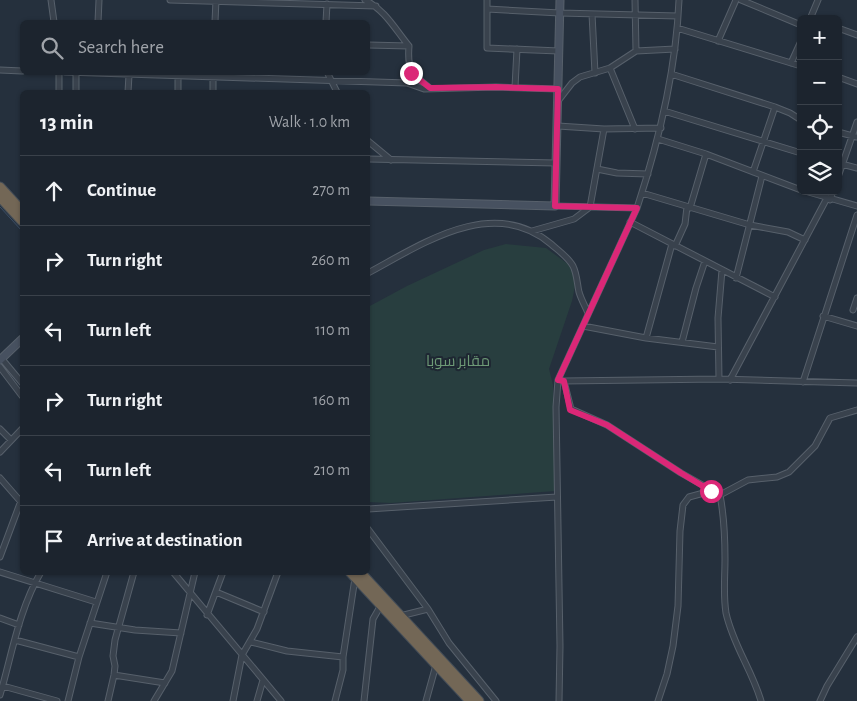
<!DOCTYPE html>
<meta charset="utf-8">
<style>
body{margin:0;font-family:"Alegreya Sans",Cairo,sans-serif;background:#252c36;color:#f1f3f6}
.controls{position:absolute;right:15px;top:15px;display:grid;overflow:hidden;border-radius:8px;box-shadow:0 1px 4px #0004}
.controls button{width:45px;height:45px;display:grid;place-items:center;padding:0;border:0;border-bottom:1px solid #3a414a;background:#1c242e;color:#f1f3f6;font:25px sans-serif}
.stop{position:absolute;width:15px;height:15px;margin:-11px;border:4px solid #db2777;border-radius:50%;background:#fff}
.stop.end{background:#db2777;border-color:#fff;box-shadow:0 1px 5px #0008}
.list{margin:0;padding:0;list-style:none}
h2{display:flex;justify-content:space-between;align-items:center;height:65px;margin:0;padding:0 20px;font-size:21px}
h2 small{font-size:16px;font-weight:400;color:#a0a4aa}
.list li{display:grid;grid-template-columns:32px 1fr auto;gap:15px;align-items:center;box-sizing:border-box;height:70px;padding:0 20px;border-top:1px solid #3a414a}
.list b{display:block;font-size:19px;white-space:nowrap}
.list em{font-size:16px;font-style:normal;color:#a0a4aa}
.icon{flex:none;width:28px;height:28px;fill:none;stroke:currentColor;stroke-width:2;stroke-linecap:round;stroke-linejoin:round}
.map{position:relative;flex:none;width:857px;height:701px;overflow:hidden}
.search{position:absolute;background:#1c242e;box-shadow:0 1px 4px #0004;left:20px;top:20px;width:350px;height:55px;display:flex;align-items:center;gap:12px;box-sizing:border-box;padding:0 18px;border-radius:8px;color:#a0a4aa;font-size:19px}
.panel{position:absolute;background:#1c242e;box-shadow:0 1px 4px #0004;left:20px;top:90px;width:350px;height:485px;border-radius:8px}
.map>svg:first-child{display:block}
.green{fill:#283e3f}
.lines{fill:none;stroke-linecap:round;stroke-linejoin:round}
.stream{stroke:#3b4e66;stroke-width:1}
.street-casing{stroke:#57606b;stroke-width:7}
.secondary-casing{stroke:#57606b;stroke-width:9}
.highway-casing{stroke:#444d58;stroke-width:11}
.street{stroke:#39424d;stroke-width:5}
.secondary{stroke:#475160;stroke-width:7}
.highway{stroke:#736756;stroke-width:9}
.route{stroke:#db2777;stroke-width:6}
.labels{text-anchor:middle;stroke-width:4;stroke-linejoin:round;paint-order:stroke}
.park-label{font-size:15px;fill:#6d9976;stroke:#1e2732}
</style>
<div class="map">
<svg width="857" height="701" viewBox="0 0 857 701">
<rect width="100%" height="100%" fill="#25303d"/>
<path class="green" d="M506,244l40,4 22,16 7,13v9l-3,15 -23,68 4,16 2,106 -164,12 -23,-1v-195l39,-21 77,-36z"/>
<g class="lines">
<path class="stream" d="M0,207l22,24"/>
<defs>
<path id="street" d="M51,0l3,22
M170,0l206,6
M365,0c20,10 30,29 44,46 -2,25 3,28 21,42
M487,0v48l72,3
M635,0l1,51
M741,0l60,25
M487,9l73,4 118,3
M592,14l3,59
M810,19l8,-19
M98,22l1,-22
M215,22l1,-22
M326,22l1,-18
M677,28l124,38
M838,28l19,7
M718,41l18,-41
M368,45l41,1
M791,63l10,-22
M610,68l25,61
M0,70l22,1
M65,72l342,11 17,6 72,-2 62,2
M327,72l10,20
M671,74l104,33 15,6 11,7
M838,77l19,7
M515,87l2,-38
M59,92v-20
M76,92v-19
M128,92l1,-17
M178,92v-15
M213,92v-20
M558,101l14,-18 8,-6 30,-9 26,-17 39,-2
M664,111l137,42
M558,126l46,3 57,-1
M838,132l19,5
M658,139l48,15 95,36
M368,141l23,19
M368,159l188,4
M838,163l19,5
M597,169l20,4 31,1
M753,172l22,-65
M838,177l19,-55
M805,191l52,15
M642,193l108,32 38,7 17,8
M830,200l3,-9
M555,206l82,2
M690,208l16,-54
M630,222l145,75
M532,231l42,-12 16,-12 14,-78
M675,246l10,-22 2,-17
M368,273c54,-29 125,-78 183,-29 8,7 17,13 22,22 4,8 4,17 6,26 2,7 6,14 9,21
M736,278l26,-102
M853,310l4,-12
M823,316l34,10
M583,326l63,12 72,9
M646,338l26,-94
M682,342l14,-54 9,-27
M2,359l20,24
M0,367l22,29
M719,379l-1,-61 4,-48
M730,380l97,-182
M563,381l156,-2 138,4
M564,381l7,28 36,16 74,48 39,22 28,-15 29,-3 12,-5 26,-26 15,-28 27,-8
M803,382l54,-167
M0,429l11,11
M0,452l22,-23
M0,478l21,24
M720,495c4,21 5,43 5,64 0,19 -2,35 1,54 7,32 26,57 35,88
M368,509l189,-12
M368,529l60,80 21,34 47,58
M0,557l22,-59
M0,572l96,30
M173,572l108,129
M216,592l48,20
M207,615l16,-43
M400,616l28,-7
M0,618l19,7
M90,623l45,7 46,3
M15,640l64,17
M251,642l36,9 56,6
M114,675l51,8
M3,686l54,15
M0,695c12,-41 19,-86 41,-123
M68,701l11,-44 28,-85
M108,701l6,-26 1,-9 -2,-10 2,-16 19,-68
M154,701l18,-30 23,-99
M233,701l9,-46 15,-26 21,-57
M257,701l6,-21
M335,701l8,-31v-13l12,-79
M364,701l9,-82 8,-14
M426,701l10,-36
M559,701l1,-55 -4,-239 2,-27 79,-172c22,-67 39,-137 42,-208
M658,701l9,-27 6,-28 5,-40 2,-75 3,-26 6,-8 22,-6
M820,701l7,-15 30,-49"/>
<path id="secondary" d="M368,201l187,5 5,-206
M0,360l22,-21"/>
<path id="highway" d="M0,187l22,24
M0,197l22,24
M350,572l120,129
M360,572l119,129"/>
</defs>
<use href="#street" class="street-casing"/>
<use href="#secondary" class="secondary-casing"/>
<use href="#highway" class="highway-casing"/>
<use href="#street" class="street"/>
<use href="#secondary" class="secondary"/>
<use href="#highway" class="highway"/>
</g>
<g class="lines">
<path class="route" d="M411,73l19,15 66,-1 62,2 -3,117 82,2 -79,172 6,1 6,29 37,15 74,48 30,18"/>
</g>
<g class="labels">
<g class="park-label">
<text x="458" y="366">مقابر سوبا</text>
</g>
</g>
</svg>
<div class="controls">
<button>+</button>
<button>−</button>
<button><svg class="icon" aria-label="locate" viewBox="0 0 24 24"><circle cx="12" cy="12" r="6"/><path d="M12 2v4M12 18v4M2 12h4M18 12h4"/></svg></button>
<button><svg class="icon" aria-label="layers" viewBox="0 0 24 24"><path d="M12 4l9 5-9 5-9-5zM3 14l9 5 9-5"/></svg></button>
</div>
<div class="stop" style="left:711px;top:491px"></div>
<div class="stop end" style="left:411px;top:73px"></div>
<div class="search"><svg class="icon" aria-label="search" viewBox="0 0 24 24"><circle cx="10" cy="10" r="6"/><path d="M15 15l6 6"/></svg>Search here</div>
<section class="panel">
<h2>13 min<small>Walk · 1.0 km</small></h2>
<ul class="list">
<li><svg class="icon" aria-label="ahead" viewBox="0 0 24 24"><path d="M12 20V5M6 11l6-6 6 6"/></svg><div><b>Continue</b></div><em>270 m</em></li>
<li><svg class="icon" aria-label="right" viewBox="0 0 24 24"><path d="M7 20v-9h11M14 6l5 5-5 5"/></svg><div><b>Turn right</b></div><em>260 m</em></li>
<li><svg class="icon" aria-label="left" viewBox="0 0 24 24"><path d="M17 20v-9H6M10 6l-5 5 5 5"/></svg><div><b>Turn left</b></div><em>110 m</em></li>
<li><svg class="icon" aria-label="right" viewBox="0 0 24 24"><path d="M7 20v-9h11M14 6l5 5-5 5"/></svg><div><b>Turn right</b></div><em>160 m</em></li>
<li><svg class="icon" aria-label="left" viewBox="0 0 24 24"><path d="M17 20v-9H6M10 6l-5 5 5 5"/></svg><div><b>Turn left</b></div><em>210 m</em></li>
<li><svg class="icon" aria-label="arrive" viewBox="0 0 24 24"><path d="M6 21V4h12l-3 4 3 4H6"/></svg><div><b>Arrive at destination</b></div></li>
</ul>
</section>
</div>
